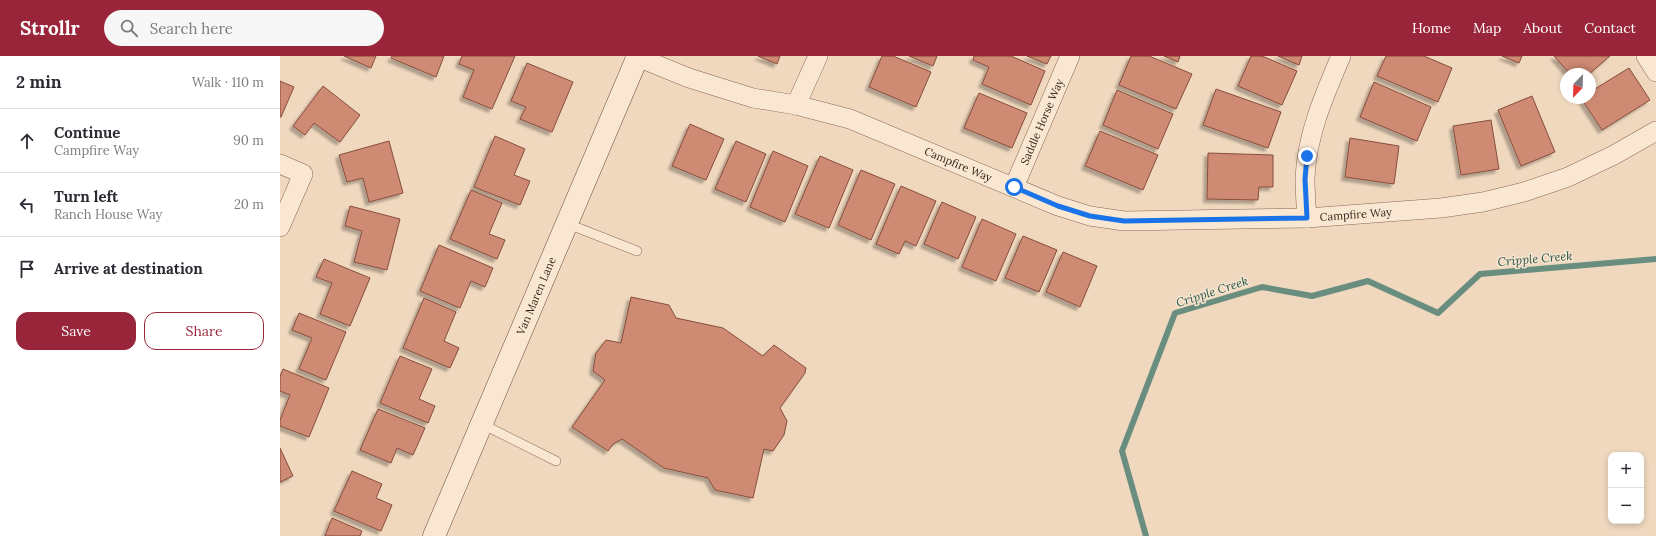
<!DOCTYPE html>
<meta charset="utf-8">
<style>
body{margin:0;font-family:Lora,serif;background:#f7f7f7;color:#2b2b33}
.controls{position:absolute;right:12px;bottom:12px;display:grid;overflow:hidden;border-radius:8px;box-shadow:0 2px 6px #0003}
.controls button{width:36px;height:36px;display:grid;place-items:center;padding:0;border:0;border-bottom:1px solid #e1e1e2;background:#fff;color:#2b2b33;font:20px sans-serif}
.compass{position:absolute;left:1280px;top:12px;width:36px;height:36px;border-radius:50%;background:#fff;box-shadow:0 2px 6px #0003;rotate:203deg}
.stop{position:absolute;width:12px;height:12px;margin:-9px;border:3px solid #1a73e8;border-radius:50%;background:#fff}
.stop.end{background:#1a73e8;border-color:#fff;box-shadow:0 1px 4px #0008}
.list{margin:0;padding:0;list-style:none}
h2{display:flex;justify-content:space-between;align-items:center;height:52px;margin:0;padding:0 16px;font-size:17px}
h2 small{font-size:13px;font-weight:400;color:#7c7c81}
.list li{display:grid;grid-template-columns:26px 1fr auto;gap:12px;align-items:center;box-sizing:border-box;height:64px;padding:0 16px;border-top:1px solid #e1e1e2}
.list b{display:block;font-size:15px;white-space:nowrap}
.list p{margin:0;font-size:13px;white-space:nowrap;color:#7c7c81}
.list em{font-size:13px;font-style:normal;color:#7c7c81}
.actions{display:flex;gap:8px;padding:12px 16px}
.actions a{flex:1;padding:9px 0;border:1px solid #982539;border-radius:12px;text-align:center;font-size:14px;color:#982539}
.actions .main{background:#982539;color:#fff}
.icon{flex:none;width:22px;height:22px;fill:none;stroke:currentColor;stroke-width:2;stroke-linecap:round;stroke-linejoin:round}
.map{position:relative;flex:none;width:1376px;height:480px;overflow:hidden}
header{display:flex;align-items:center;gap:24px;box-sizing:border-box;height:56px;padding:0 20px;background:#982539;color:#fff}
header strong{font-size:19px}
nav{display:flex;gap:22px;margin-inline-start:auto;font-size:14px}
.search{width:280px;height:36px;background:#f7f7f7;display:flex;align-items:center;gap:10px;box-sizing:border-box;padding:0 14px;border-radius:22px;color:#7c7c81;font-size:15px}
main{display:flex}
aside{flex:1;background:#fff}
.map>svg:first-child{display:block}
.lines{fill:none;stroke-linecap:round;stroke-linejoin:round}
.stream{stroke:#698e7f;stroke-width:6}
.building{fill:#ce8a73;stroke:#874d3c;filter:url(#shadow)}
.service-casing{stroke:#886856;stroke-width:10}
.minor-casing{stroke:#886856;stroke-width:20}
.secondary-casing{stroke:#694a3a;stroke-width:23}
.service{stroke:#fae7d1;stroke-width:9}
.minor{stroke:#fae7d1;stroke-width:19}
.secondary{stroke:#fae7d1;stroke-width:22}
.route{stroke:#1a73e8;stroke-width:5}
.labels{text-anchor:middle;stroke-width:3;stroke-linejoin:round;paint-order:stroke}
.street-label{font-size:11px;fill:#36241c;stroke:#f6e4ce}
.water-label{font-size:12px;font-style:italic;fill:#2a574d;stroke:#f6e4ce}
</style>
<header>
<strong>Strollr</strong>
<div class="search"><svg class="icon" aria-label="search" viewBox="0 0 24 24"><circle cx="10" cy="10" r="6"/><path d="M15 15l6 6"/></svg>Search here</div>
<nav><a>Home</a><a>Map</a><a>About</a><a>Contact</a></nav>
</header>
<main>
<aside>
<h2>2 min<small>Walk · 110 m</small></h2>
<ul class="list">
<li><svg class="icon" aria-label="ahead" viewBox="0 0 24 24"><path d="M12 20V5M6 11l6-6 6 6"/></svg><div><b>Continue</b><p>Campfire Way</p></div><em>90 m</em></li>
<li><svg class="icon" aria-label="left" viewBox="0 0 24 24"><path d="M17 20v-9H6M10 6l-5 5 5 5"/></svg><div><b>Turn left</b><p>Ranch House Way</p></div><em>20 m</em></li>
<li><svg class="icon" aria-label="arrive" viewBox="0 0 24 24"><path d="M6 21V4h12l-3 4 3 4H6"/></svg><div><b>Arrive at destination</b></div></li>
</ul>
<div class="actions"><a class="main">Save</a><a>Share</a></div>
</aside>
<div class="map">
<svg width="1376" height="480" viewBox="0 0 1376 480">
<defs>
<filter id="shadow"><feDropShadow dx="-3.5" dy="3.5" stdDeviation="1" flood-color="#0004"/></filter>
</defs>
<rect width="100%" height="100%" fill="#efd8be"/>
<g class="lines">
<path class="stream" d="M866,480l-24,-85 53,-138 87,-26 50,9 56,-15 70,32 42,-39 176,-15"/>
</g>
<path class="building" d="M64,0h32l-5,12z
M112,0h52l-8,21 -45,-19z
M182,0h53l-23,53 -29,-12 11,-27 -15,-6z
M478,0h22l-3,8z
M602,0h11l38,16 -15,35 -47,-20z
M629,0h28l-4,10z
M694,0h37l34,15 -14,34 -49,-21 7,-17 -16,-7z
M747,0h24l-4,8z
M851,0h18l43,18 -16,35 -57,-24z
M884,0h16l-2,6z
M971,0h11l35,15 -15,34 -44,-19z
M998,0h24l-3,9z
M1106,0h38l28,12 -14,34 -61,-26z
M1222,0h20l-3,7z
M1274,0h56l-21,18h-19z
M247,7l46,19 -21,50 -32,-13 6,-12 -15,-6z
M1349,12l21,32 -48,30 -21,-32h9v-6z
M0,25l14,6 -13,30h-1z
M1094,26l57,25 -14,34 -57,-24z
M43,30l37,29 -20,27 -26,-19 -9,12 -12,-9z
M936,33l65,23 -13,36 -65,-23z
M837,34l56,24 -15,35 -55,-24z
M699,37l48,20 -15,35 -48,-20z
M1252,40l23,56 -34,14 -23,-56z
M1211,64l8,49 -38,6 -8,-49z
M410,68l34,15 -18,41 -34,-14z
M820,75l58,24 -15,35 -58,-24z
M215,80l30,13 -11,26 16,6 -10,24 -46,-18z
M1070,82l49,8 -5,38 -49,-7z
M109,85l14,52 -34,9 -6,-24 -16,4 -8,-27z
M456,85l30,13 -20,48 -31,-13z
M493,95l35,15 -23,56 -35,-15z
M928,97l65,2v32h-14l-1,13 -51,-1z
M540,100l33,14 -24,58 -34,-14z
M581,114l34,14 -24,56 -33,-15z
M621,130l35,15 -20,45 -11,-5 -6,13 -23,-10z
M191,134l31,13 -13,31 16,6 -8,19 -47,-20z
M662,146l34,15 -18,42 -34,-15z
M70,150l50,13 -13,51 -33,-8 8,-31 -17,-5z
M702,163l34,15 -20,47 -34,-14z
M743,180l34,14 -18,42 -34,-14z
M159,189l54,23 -8,19 -14,-6 -11,27 -40,-17z
M783,196l34,14 -17,41 -34,-15z
M44,203l46,19 -20,48 -30,-12 12,-31 -16,-6z
M351,241l38,8 7,13 47,10 40,28 11,-11 32,23 -1,5 -25,35 7,13 -3,14 -11,16 -9,-2 -11,49 -38,-8 -7,-12 -44,-10 -42,-29 -9,5 -5,7 -36,-24 33,-47 -12,-9 3,-18 10,-13 15,3z
M144,242l32,14 -12,29 15,7 -9,20 -47,-20z
M19,257l47,19 -20,48 -27,-11 13,-31 -20,-8z
M120,300l32,13 -13,30 16,7 -7,17 -48,-20z
M3,313l46,19 -20,49 -29,-11v-6l10,-25 -10,-4v-14z
M98,353l47,19 -12,27 -16,-7 -6,15 -31,-13z
M0,392l13,28 -13,6z
M72,415l30,13 -6,14 16,7 -11,26 -47,-20z
M52,462l30,13 -2,5h-35z"/>
<g class="lines">
<defs>
<path id="service" d="M288,168l69,27
M202,368l74,37"/>
<g id="minor">
<path id="s1" d="M355,0l54,22 64,20 43,7 54,14 208,87 32,10 34,5 183,-3 134,-10 42,-6 41,-10 44,-15 46,-22 42,-24"/>
<path d="M1366,0l10,16"/>
<path d="M516,49l22,-49"/>
<path d="M0,108l23,10 -23,53"/>
<path id="s2" d="M734,131l56,-131"/>
<path d="M1027,162c-1,-13 -2,-27 -2,-40 2,-44 19,-82 36,-122"/>
</g>
<g id="secondary">
<path id="s3" d="M154,480l204,-480"/>
</g>
</defs>
<use href="#service" class="service-casing"/>
<use href="#minor" class="minor-casing"/>
<use href="#secondary" class="secondary-casing"/>
<use href="#service" class="service"/>
<use href="#minor" class="minor"/>
<use href="#secondary" class="secondary"/>
</g>
<g class="lines">
<path class="route" d="M734,131l44,19 32,10 34,5 183,-3 -2,-39 2,-23"/>
</g>
<g class="labels">
<g class="street-label">
<text dy="4" stroke="none"><textPath href="#s2" startOffset="71">Saddle Horse Way</textPath></text>
<text dy="4" stroke="none"><textPath href="#s1" startOffset="342">Campfire Way</textPath></text>
<text dy="4" stroke="none"><textPath href="#s1" startOffset="750">Campfire Way</textPath></text>
<text dy="4" stroke="none"><textPath href="#s3" startOffset="261">Van Maren Lane</textPath></text>
</g>
<g class="water-label">
<text transform="translate(1255 203) rotate(-5)" y="4">Cripple Creek</text>
<text transform="translate(932 236) rotate(-18)" y="4">Cripple Creek</text>
</g>
</g>
</svg>
<div class="controls">
<button>+</button>
<button>−</button>
</div>
<svg class="compass" viewBox="-18 -18 36 36"><path d="M0-13l5 13h-10z" fill="#e53935"/><path d="M0 13l5-13h-10z" fill="#7c7c81"/></svg>
<div class="stop" style="left:734px;top:131px"></div>
<div class="stop end" style="left:1027px;top:100px"></div>
</div>
</main>
